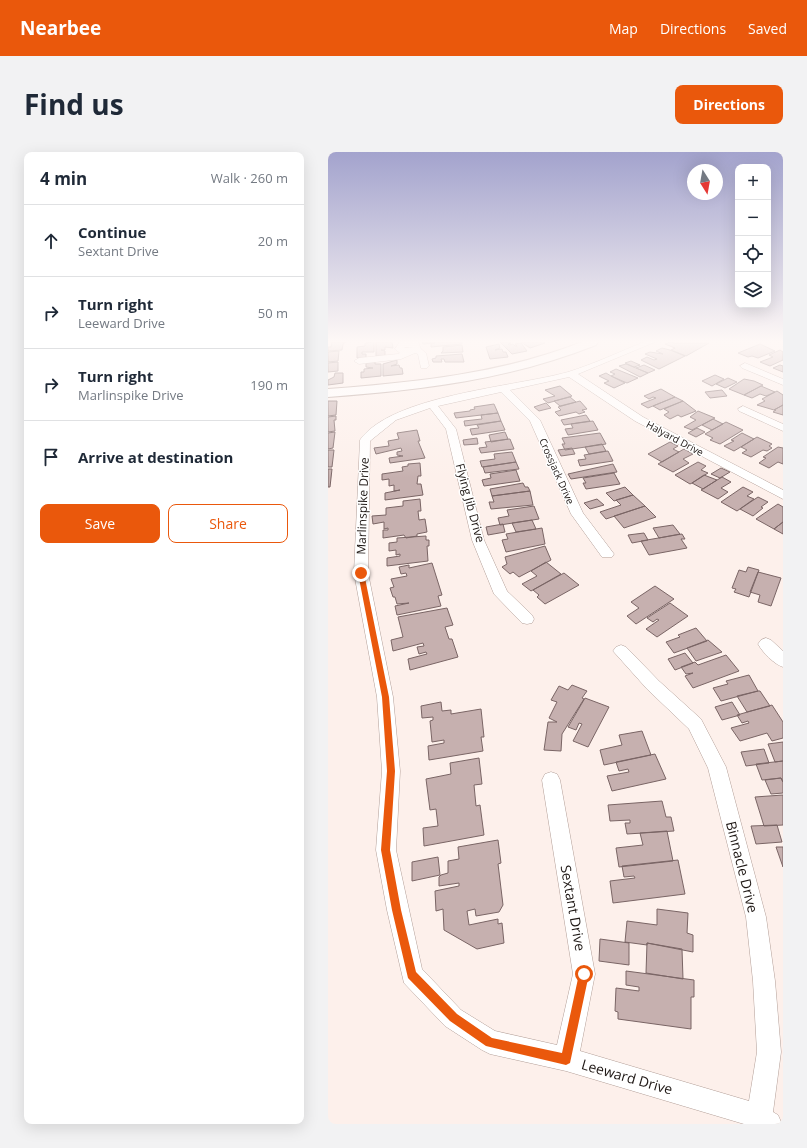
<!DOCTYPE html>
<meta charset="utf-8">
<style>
body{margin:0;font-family:"Open Sans",sans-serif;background:#f2f2f3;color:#1f2937}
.controls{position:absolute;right:12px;top:12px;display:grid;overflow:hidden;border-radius:8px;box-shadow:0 4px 16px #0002}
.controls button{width:36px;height:36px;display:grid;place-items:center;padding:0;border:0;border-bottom:1px solid #e0e1e3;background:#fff;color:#1f2937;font:20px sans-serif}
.compass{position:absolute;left:359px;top:12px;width:36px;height:36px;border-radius:50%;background:#fff;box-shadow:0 4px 16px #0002;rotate:169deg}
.stop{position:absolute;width:12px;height:12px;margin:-9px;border:3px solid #ea580c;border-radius:50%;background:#fff}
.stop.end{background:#ea580c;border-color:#fff;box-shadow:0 1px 4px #0008}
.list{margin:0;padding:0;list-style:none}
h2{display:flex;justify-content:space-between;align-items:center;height:52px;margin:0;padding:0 16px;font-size:17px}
h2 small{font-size:13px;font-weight:400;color:#747a83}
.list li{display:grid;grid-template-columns:26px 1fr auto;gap:12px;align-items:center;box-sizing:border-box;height:72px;padding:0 16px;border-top:1px solid #e0e1e3}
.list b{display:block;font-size:15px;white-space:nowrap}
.list p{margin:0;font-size:13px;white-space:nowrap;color:#747a83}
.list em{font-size:13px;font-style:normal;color:#747a83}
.actions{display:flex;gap:8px;padding:12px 16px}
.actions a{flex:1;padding:9px 0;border:1px solid #ea580c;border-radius:8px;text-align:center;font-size:14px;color:#ea580c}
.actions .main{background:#ea580c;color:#fff}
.icon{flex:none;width:22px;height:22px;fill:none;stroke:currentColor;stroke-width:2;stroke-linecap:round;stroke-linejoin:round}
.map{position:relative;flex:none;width:455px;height:972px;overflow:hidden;border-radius:8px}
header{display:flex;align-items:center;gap:24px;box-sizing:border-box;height:56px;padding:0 20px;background:#ea580c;color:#fff}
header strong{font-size:19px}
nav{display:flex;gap:22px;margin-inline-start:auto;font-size:14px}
.intro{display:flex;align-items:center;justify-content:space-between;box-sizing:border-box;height:96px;padding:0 24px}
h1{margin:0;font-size:28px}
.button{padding:10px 18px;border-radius:8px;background:#ea580c;color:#fff;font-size:14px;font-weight:700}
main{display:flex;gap:24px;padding:0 24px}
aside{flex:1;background:#fff;border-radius:8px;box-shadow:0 4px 16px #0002}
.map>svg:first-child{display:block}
.building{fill:#c6b0af;stroke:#7a6565}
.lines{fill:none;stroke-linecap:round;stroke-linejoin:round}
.street-casing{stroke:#b39f98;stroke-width:1}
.secondary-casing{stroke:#b39f98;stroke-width:2}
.street{fill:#fff;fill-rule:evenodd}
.secondary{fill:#fff;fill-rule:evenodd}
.route{fill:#ea580c}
.labels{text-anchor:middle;stroke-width:3;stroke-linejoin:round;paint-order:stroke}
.far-street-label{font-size:10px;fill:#1e1714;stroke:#fff}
.street-label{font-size:12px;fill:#1e1714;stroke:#fff}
.near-street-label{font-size:14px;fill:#1e1714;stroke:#fff}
</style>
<header>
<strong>Nearbee</strong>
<nav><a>Map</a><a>Directions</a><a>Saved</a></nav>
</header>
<div class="intro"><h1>Find us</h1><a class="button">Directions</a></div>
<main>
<aside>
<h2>4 min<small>Walk · 260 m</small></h2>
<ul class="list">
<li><svg class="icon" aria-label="ahead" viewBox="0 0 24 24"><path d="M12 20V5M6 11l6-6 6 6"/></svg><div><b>Continue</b><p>Sextant Drive</p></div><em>20 m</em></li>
<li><svg class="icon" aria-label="right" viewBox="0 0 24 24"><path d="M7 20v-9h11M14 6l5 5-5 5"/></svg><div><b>Turn right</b><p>Leeward Drive</p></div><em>50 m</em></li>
<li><svg class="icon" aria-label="right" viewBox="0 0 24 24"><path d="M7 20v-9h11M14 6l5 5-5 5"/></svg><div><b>Turn right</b><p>Marlinspike Drive</p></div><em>190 m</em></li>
<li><svg class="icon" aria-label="arrive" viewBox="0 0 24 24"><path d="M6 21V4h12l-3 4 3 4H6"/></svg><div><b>Arrive at destination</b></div></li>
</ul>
<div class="actions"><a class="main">Save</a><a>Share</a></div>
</aside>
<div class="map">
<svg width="455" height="972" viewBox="0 0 455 972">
<rect width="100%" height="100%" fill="#fdf0eb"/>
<path class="building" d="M4,190h14l-3,2 -1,6 -14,1v-4h3z
M46,190v10h-12v2h4v4h-9v-11l8,-1v-3z
M48,190h16l1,6 -8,-1v3h-4l4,1v5h-9z
M94,190h39l1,2 -31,3v-3l4,-1 -12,1z
M172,190h9l2,1 -3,1 1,1 4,-1 2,2h2l-2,-2 6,-1 6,8 -15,3z
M193,190h22l2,1 -15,5z
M342,190l4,1h35l-23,13 -15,-6 4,-2 -10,-4z
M171,192l1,4 -5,2 7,-1 1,3h3l2,5 -18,2 -4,-12z
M432,192l15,7 -17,7 -6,-2 -4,1 -10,-4z
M134,193l1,7 -22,1 2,-2v-4z
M334,196l8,2 15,6 -26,13 -18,-9 6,-3 7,3 3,-1 -12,-5 5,-2 13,2 -7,-3z
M452,198l3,2v8l-13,6 -10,-4 13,-5 -4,-2z
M11,199l-1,10 -10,1v-10z
M134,202l2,8h-19l-1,-3h-3l1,3h-9l-1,-3 4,-1v-2z
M69,208v4l-6,2 8,-1 1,3h2l1,6 -20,2v-12z
M303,209l9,4 -6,2 -9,-4z
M10,210v9l-10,1v-9z
M47,210v2h6v12l-20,2v-6h3v-3l9,-1 -7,-1v-4z
M298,212l10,4 12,5 -8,4 -21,-11z
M316,213l11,5 -7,3 -12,-5z
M452,213l3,1v6l-10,-4z
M288,217l22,9 -11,5 -16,-7 4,-2 -5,-2z
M7,221h8v10l-15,2v-5l6,-3z
M278,221l5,3 14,7 -11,5 -10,-5 5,-2 -10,-5z
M387,223l9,4 -12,7 -10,-5z
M400,226l9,4 -12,6 -9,-4z
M416,227l10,2 9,4 -19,10 -15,-6z
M232,234l12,10 -24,7 -5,-4 12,-3 -10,-6z
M433,234l14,6 -9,4 -6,-2 -8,4 -8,-3z
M333,237l14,8 -27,11 -7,-4 15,-6 -3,-1 -4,2 -5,-3z
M394,238l5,6 -17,2 -5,-6z
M449,239l6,4v10l-9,5 -17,-5 8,-4 -3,-2z
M242,245l6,5 -16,4 -6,-5z
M347,245l8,4 -23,9 -7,-4z
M0,249h9l-1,14 -8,1z
M252,249l7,8 -5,1 3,2 -6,2 -3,-2 -17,4 -4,-4 6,-2 -3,-3z
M355,249l13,10 -15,6 -3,-2 -8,4 -6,-4 5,-3 -5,-3z
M218,251l5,5 -12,3 -5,-4z
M166,252l4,9 -42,5 -2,-5 16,-2v-1l5,-1 -1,-2z
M455,253v10l-10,-3 3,-2h-2z
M370,259l17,7 -23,12 -8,-3 12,-7 -6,-3z
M170,261l3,8 -36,5 -1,-5 18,-2 -1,-4z
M258,263l4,6 -26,4 -3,-5z
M8,264v4h-2l1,11 -7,1v-15z
M385,267l10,5 -11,6 -10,-5z
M173,269l4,9 -33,5 -2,-6 9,-1 -2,-3z
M265,269l5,9 -30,5 -3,-6 8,-1 -2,-4z
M398,270l17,8 -23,14 -10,-4 3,-2 -8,-4z
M369,276l8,4 -9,5 -8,-4z
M89,278l3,11h-2l7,17 -35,5 -1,-5 14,-2 -6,-1v-3l5,-1 -1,-3 -25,6 -2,-6 15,-2 -1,-5 11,-2 -2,-6z
M7,280l-2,16 -5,1v-16z
M177,280l3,7 -17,3 -2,-7z
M272,281l6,11 -41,6 -3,-6h3l-3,-6z
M414,281l12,6 -20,12 -10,-5 10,-5 -3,-1z
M429,285l15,7 -3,2 3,2 -5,3 -4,-1 -12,7 -9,-4 5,-3 -6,-3z
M149,286l1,6 -14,1 -1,-5z
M182,287l4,10 -33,4 -2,-5 8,-1 -2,-5z
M342,290l8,4 -5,3 6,3 -17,10 -14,-8z
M274,292l4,7 -17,3 -4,-7z
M450,295l5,1v16l-5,-2 -9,6 -10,-5 7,-5 -3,-1z
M244,296l3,6 -14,2 -3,-6z
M356,297l9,5 -10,5 6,4 -16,9 -15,-8z
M0,298h6l-2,17h-4z
M280,299l5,10 -33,5 -2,-6 8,-1 -2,-4z
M184,300l4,10 -34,5 -2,-6 15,-2 -1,-5z
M188,310l3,7 -34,4 -2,-6z
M370,310l8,4 -5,4 7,3 -16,10 -2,1 -15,-9z
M92,311l1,13h-3l-1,8h4l2,11 -38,5v-7l15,-3 -6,1v-6l-5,1v-7l-7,1v-6l21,-3 -1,-4 6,-1v-2z
M285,312l4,8 -46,7 -3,-5z
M393,316l9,4 -10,6 -9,-4z
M0,317h4l-2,18h-2z
M188,318l4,11 -36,5 -2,-6 9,-2 -1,-4z
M286,321l6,11 -34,5 -3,-6h3l-3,-5z
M376,323l13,5 -14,9 -11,-6z
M394,325l9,5 -10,6 7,4 -10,7 -17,-9z
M195,331l2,4h3l2,4 -38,5 -2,-7z
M297,335l8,8 -19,6 -8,-8z
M415,335l10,5 -6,4 7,3 -17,12 -16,-9z
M202,339l3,14 -42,4 -2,-7h5l-2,-6z
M305,343l12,11 -39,13 -6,-7 21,-7 -5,-5z
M430,345l10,5 -7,5 2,1 -10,8 -13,-7z
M92,347l1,12h-3l1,9 6,-1 2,13 -10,2v2l-11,2 -2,-3 -21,3v-8h5v-2l-4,1v-7l-11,2 -1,-8 14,-1v-7l17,-2v-5z
M269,347l7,6 -14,4 -6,-6z
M450,352l5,3v15l-9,7 -18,-10z
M206,354l5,13 -39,6 -2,-7 11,-2 -2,-6z
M317,354l11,11 -32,11 -10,-12z
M204,368l4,9 -20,3 -4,-9z
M455,370v12l-9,-5z
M175,372l2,8 -17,3 -2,-8z
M345,373l7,9 -21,4 -6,-10z
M214,376l3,16 -39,8 -4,-12 6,-1 -2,-5z
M316,381l4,7 -16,3 -4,-8z
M354,382l3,5h-4l6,9 -38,7 -8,-14z
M98,384v4h3v6h-2l1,15 -41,5v-8l13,-2v-2l-4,1v-5l-7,1v-8l8,-1v-4z
M217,394l6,14 -32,17 -6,-5 -3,2 -8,-7 5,-3 -2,-7z
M218,410l15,12 -30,17 -9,-7 15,-8 -6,-5z
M104,411l10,32 -4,1 3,10 -44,9 -2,-9 14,-3 -12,1 -2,-7h-2l-3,-9 4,-1 -3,-8 16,-3 -1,-3 -5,1 -2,-7 10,-2v3z
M420,415l11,3 -10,27 -15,-5 2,-3 -4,-1 7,-18 7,2z
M430,420l23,6 -10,28 -13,-4 2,-7 -10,-3z
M236,421l15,12 -34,19 -8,-7 2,-2 -6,-5z
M327,434l19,13 -38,25 -9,-8 12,-8 -8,-6z
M342,451l18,13 -31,21 -11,-8 13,-9 -2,-1 -4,3 -6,-4z
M119,456l6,17 -8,2 4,12h3l6,18 -48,13 -2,-11 19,-5 -1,-2 -7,2 -2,-7 7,-1 -1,-3 -30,8 -2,-11 12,-3 -5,-20z
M368,476l11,13 -33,12 -8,-11 14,-5 -2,-2z
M380,488l14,12 -26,9 -9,-13z
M357,501l8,10 -18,7 -7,-11z
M398,503l13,16 -46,17 -8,-12 8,-3 -7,1 -5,-7 14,-5 3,3z
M421,523l9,16 -37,10 -8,-13 15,-4 -2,-3z
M244,533l15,6 -5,7 2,1 -22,35 -1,17 -17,-1 4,-28h9l-8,-4 8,-16 -6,-2 8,-14 9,4z
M430,539h2l10,15 -23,6 -10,-16z
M257,546l24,9 -21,40 -15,-6 9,-17 -3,-1 -3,7 -8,-3z
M113,550l1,9 9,-1v4l30,-5 3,28h-3l2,14 -54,9 -1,-14 16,-3v-3l-12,2 -2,-21 3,-1v-3l-11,1 -1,-12z
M404,550l8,13 -18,5 -7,-13z
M444,553l11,17v16l-11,3 -5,-8 -27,8 -9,-13 18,-5 -1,-2 -6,2 -5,-8z
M314,579l9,24 -47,10 -4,-15 22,-5 -3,-10z
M455,590v19l-8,1 -7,-18z
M436,597l5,14 -23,3 -5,-14z
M327,602l11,25 -54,12 -5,-15 22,-4 -1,-3 -9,2 -3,-9z
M151,606l3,26 -8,1 2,21 4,-1 4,30 -60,11 -1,-18 15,-2 -2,-17 -6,1 -4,-31 25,-5 -1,-11z
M455,609v21l-2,-4 -19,2 -6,-16z
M453,626l2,4v11l-12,1 -6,-14z
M455,643v30l-19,1 -9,-29z
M334,649l4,16h5l3,14 -47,3 -2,-11h5v-3l-20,1 -2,-16z
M449,673l5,17 -26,2 -5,-18z
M339,679l6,30 -54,6 -3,-19 27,-3 -3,-12z
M170,688l3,23 -3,1 5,41 -4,7 -23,4 -1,-7 -8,2 2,14 29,-6v5l4,-1 2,20 -27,6 -33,-19 -1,-21 -7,2 -1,-20 24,-5v-3l-20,3v-9l2,-2 7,-2v-12l11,-2 -1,-12z
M448,695h7v20z
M110,705l2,18 -28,6v-19z
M350,708l7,34 -72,9 -3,-22 25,-3 -1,-2 -10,1 -2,-11z
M329,757l31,4 -1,20 6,2v17l-46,-9v2l-22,-3 2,-21 30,4z
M272,787l29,4v22l-30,-4z
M319,791l35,6 1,30 -37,-6z
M298,819l68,9v17h-3v32l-73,-10v-7l-3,-1 1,-23 23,3v-4l-13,-2z"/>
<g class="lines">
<defs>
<path id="street" d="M72,190h18l3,7 5,4 3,13 -2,2h-6l-3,-14 -3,-1 -14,6 -42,5 -5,-3 5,-3 39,-4 2,-1 -5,-4zM77,195h8l-9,1z
M316,190h11l-77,32 65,43 140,73v9l-148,-78 -66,-44 -59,13 30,30 43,93 31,41 -2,3h-10l-31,-43 -41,-93 -29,-29 -63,14 18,23 28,111 23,51 25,24 2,4 -2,4 -5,1 -5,-1 -28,-29 -22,-54 -26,-111 -16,-21 -34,12 -26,21 -2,132 25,124 7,74 -4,79 26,119 39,41 34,21 62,14 16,-71 -31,-194 3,-6 6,-2 6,2 3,6 35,194 -15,77 169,50 8,-49 -4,-71 -7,-64 -38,-149 -19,-39 -42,-40 -34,-38 3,-4 5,-2 5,2 33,34 42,38 25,48 40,150 9,64 6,71 -8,60 5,3 4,9h-38l-178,-53 -76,-17 -8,-4 -37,-24 -41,-43 -17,-73 -11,-60 6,-79 -5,-74 -23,-124 6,-133c32,-45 154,-53 208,-68 26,-8 51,-20 76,-30z
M417,211l38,16v6l-41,-17 -2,-2z
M415,254l40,18v7l-44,-20 -1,-2z
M438,486l5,2 12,11v16c-9,-3 -20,-14 -25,-23l3,-4z"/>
<path id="secondary" d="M254,190h16l-2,3c-88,35 -174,45 -268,52v-8c87,-7 173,-15 254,-47z"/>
</defs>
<use href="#street" class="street-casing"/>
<use href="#secondary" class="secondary-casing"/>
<use href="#street" class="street"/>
<use href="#secondary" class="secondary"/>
</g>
<linearGradient id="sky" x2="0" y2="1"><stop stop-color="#a3a3cd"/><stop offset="0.58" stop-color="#fef8f6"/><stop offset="1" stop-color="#fef8f6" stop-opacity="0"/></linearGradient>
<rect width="455" height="326" fill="url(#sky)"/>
<path class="route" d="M33,419l3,2 25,124 6,74 -5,79 11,60 15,62 41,42 35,24 70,15 17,-79 2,-4 3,-1 3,1 2,4 -19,89 -4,2 -80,-19 -36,-25 -42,-43 -16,-68 -11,-60 6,-79 -5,-74 -24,-124z"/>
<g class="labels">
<g class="far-street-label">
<text transform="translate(347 286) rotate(28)" y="4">Halyard Drive</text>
<text transform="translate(229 319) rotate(66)" y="4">Crossjack Drive</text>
</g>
<g class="street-label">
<text transform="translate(142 351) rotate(75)" y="4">Flying Jib Drive</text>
<text transform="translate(35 354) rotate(-88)" y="4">Marlinspike Drive</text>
</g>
<g class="near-street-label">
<text transform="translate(414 715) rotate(76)" y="5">Binnacle Drive</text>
<text transform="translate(245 756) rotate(80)" y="5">Sextant Drive</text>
<text transform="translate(299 925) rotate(16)" y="5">Leeward Drive</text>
</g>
</g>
</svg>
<div class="controls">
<button>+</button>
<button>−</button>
<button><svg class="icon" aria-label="locate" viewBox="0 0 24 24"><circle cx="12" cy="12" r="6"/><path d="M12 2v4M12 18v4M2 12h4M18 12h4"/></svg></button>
<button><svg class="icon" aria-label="layers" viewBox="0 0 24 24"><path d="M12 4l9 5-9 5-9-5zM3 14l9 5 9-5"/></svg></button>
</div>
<svg class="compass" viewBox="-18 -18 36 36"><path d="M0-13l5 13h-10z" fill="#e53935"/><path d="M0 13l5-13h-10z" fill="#747a83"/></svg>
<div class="stop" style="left:256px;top:822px"></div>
<div class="stop end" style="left:33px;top:421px"></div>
</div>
</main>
